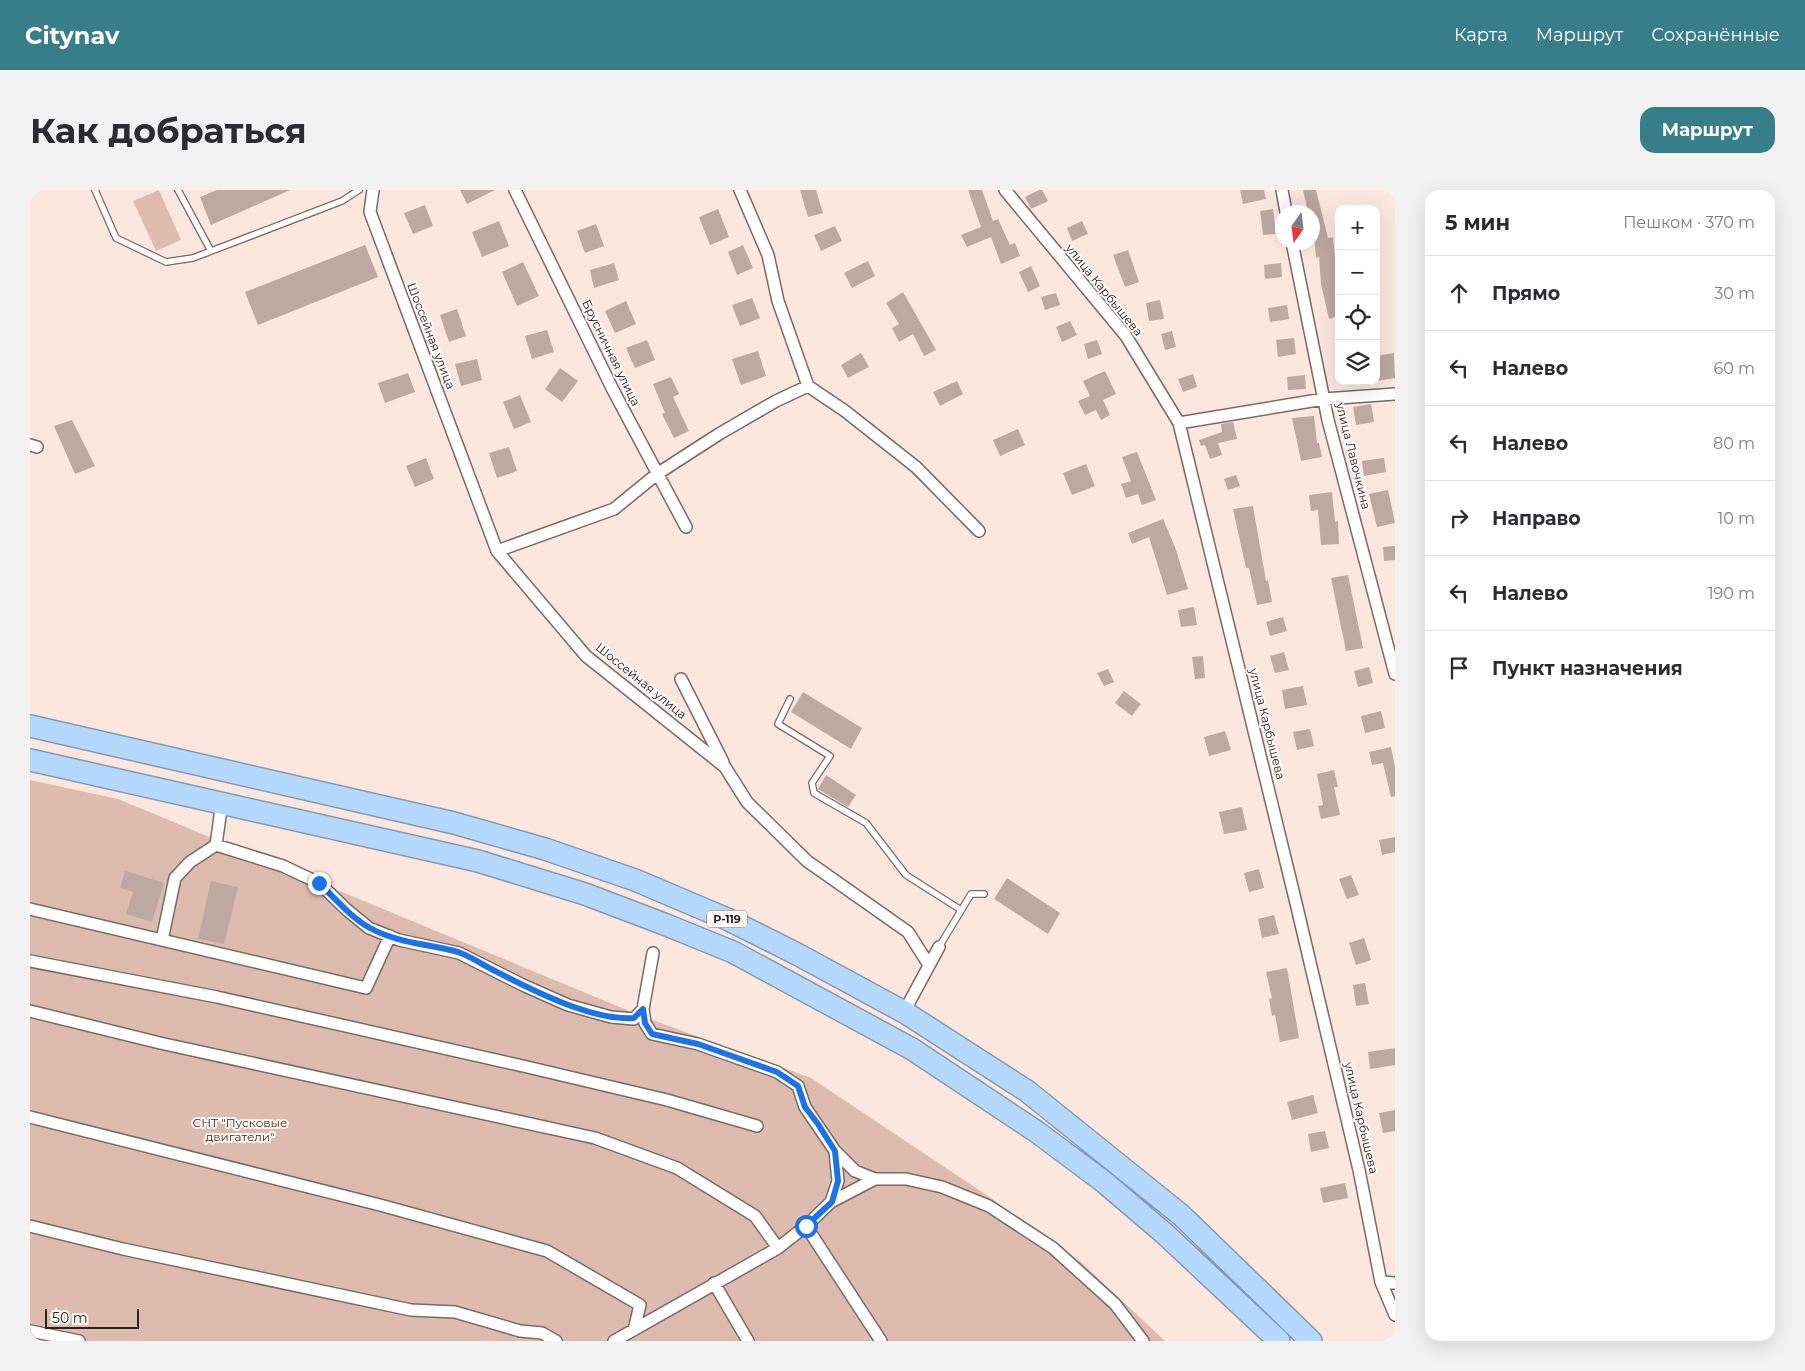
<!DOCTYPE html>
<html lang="ru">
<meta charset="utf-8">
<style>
body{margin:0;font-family:Montserrat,sans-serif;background:#f2f2f3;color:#2b2b33}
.controls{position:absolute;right:15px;top:15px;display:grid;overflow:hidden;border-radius:10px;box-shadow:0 5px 20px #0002}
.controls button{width:45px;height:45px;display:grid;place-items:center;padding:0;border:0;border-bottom:1px solid #e1e1e2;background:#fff;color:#2b2b33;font:25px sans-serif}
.compass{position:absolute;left:1245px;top:15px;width:45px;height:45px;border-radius:50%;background:#fff;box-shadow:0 5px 20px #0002;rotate:194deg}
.scale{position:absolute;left:15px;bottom:12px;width:94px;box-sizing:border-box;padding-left:5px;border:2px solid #28211e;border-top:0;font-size:14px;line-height:18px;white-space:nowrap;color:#28211e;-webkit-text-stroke:4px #fdf9f7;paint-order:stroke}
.stop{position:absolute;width:15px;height:15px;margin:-11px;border:4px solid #1a73e8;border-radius:50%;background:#fff}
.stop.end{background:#1a73e8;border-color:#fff;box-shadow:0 1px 5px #0008}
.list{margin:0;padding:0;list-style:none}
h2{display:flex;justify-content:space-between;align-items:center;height:65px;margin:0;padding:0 20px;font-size:21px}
h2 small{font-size:16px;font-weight:400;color:#7c7c81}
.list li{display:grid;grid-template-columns:32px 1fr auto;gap:15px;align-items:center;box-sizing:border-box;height:75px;padding:0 20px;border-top:1px solid #e1e1e2}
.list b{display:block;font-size:19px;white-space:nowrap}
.list em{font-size:16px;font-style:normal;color:#7c7c81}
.icon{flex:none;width:28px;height:28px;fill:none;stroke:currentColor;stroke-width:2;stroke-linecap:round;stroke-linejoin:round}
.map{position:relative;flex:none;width:1365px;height:1151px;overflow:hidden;border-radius:15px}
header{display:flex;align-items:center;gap:30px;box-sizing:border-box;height:70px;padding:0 25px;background:#387e8a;color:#fff}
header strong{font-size:24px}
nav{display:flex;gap:28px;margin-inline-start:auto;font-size:18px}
.intro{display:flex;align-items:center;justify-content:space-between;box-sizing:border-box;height:120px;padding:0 30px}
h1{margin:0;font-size:35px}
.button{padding:12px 22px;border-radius:15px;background:#387e8a;color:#fff;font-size:18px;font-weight:700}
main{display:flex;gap:30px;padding:0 30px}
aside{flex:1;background:#fff;border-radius:15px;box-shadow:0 5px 20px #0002}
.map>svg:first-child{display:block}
.green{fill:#ddbcaf}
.building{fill:#bda9a2}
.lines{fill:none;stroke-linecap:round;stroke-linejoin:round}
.lane-casing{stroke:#7b6962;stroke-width:8}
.street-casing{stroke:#7b6962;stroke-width:14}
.highway-casing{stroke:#8499ae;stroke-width:24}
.lane{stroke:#fff;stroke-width:5.5}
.street{stroke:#fff;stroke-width:11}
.highway{stroke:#b5d9fc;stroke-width:21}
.route{stroke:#1a73e8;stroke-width:6}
.labels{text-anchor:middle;stroke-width:4;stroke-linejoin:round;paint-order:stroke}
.shield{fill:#fdf9f7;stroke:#68625f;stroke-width:1}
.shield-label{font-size:11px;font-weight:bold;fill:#28211e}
.street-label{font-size:12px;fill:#28211e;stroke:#fdf9f7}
.park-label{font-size:12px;fill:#4e1f0a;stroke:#fdf9f7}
</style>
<header>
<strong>Citynav</strong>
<nav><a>Карта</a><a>Маршрут</a><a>Сохранённые</a></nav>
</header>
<div class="intro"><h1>Как добраться</h1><a class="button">Маршрут</a></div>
<main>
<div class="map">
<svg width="1365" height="1151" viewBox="0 0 1365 1151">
<rect width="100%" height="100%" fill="#fce7df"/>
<path class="green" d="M129,0l22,50 -25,11 -23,-50z
M0,590l88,19 521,216 172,63 174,116 96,68 84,79h-1135z"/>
<path class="building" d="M187,0h73l-79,35 -11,-28z
M430,0h35l-28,14z
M770,0h16l7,23 -15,4z
M938,0h14l11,31 5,-2 12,26 5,-2 5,13 -19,8 -10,-27 -24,10 -6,-12 20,-8z
M1009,0h3l6,11 -17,8 -6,-12z
M1210,0h24l2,9 -23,5z
M1273,0h13l12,48 5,-1 3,31 3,-1v49l-10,3 -8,-35 -2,-27 -3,1 -4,-46h-4z
M395,15l8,21 -20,8 -9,-21z
M688,19l11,28 -19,8 -11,-28z
M1243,19l3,25 -13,1 -3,-24z
M469,31l10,25 -27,11 -10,-25z
M1052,31l6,13 -16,7 -5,-13z
M566,34l8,22 -19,7 -8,-22z
M805,36l7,15 -21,10 -7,-16z
M335,55l13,32 -120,48 -13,-33z
M713,55l10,23 -16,7 -9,-23z
M1098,60l11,32 -14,5 -12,-32z
M838,71l7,15 -23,12 -8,-15z
M493,72l16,34 -22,10 -15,-34z
M584,73l5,17 -25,8 -4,-18z
M1251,73l1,14 -17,2 -1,-14z
M1001,76l9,20 -12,6 -9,-20z
M873,102l33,58 -12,6 -11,-22 -14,8 -7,-14 7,-4 -13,-21z
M1026,103l4,12 -15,5 -4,-13z
M722,108l8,20 -20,8 -8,-21z
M1130,110l4,19 -15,2 -3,-18z
M596,111l10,23 -21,9 -10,-22z
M1257,115l2,14 -19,3 -2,-14z
M427,119l9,27 -17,6 -9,-27z
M1040,131l7,14 -15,7 -6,-15z
M517,140l7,22 -22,7 -7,-23z
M1142,141l4,16 -11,3 -4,-16z
M1264,148l2,16 -18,3 -2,-17z
M617,150l8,20 -20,8 -9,-20z
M1067,150l5,14 -14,5 -4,-15z
M728,161l8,25 -25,9 -9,-26z
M831,163l8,14 -21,11 -7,-13z
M1364,163l1,25 -18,3 -1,-25z
M447,169l5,21 -21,6 -6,-22z
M530,178l18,13 -16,21 -17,-13z
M1075,181l11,23 -13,6 7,15 -9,5 -5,-10 -11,5 -7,-14 12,-5 -7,-15z
M378,183l7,19 -30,11 -7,-20z
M1163,184l4,13 -14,5 -5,-13z
M1275,185l1,14 -18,1 -1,-13z
M641,187l8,17 -6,3 16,34 -15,7 -12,-24 3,-1 -12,-29z
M927,191l6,13 -23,12 -7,-14z
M490,205l11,27 -17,7 -11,-27z
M1341,214l3,18 -18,3 -3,-18z
M1284,226l3,27h2l3,14 -21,4 -9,-43z
M42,230l23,46 -20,8 -21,-48z
M1203,232l4,17 -19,4 4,12 -12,4 -5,-14 -4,1 -2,-6 23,-8 -1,-8z
M988,239l7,16 -25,11 -7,-16z
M479,257l8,24 -20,7 -8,-25z
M1107,262l19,48 -14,5 -4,-11 -12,4 -5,-14 10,-3 -9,-24z
M396,268l8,21 -19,8 -9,-21z
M1354,268l2,14 -22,4 -2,-15z
M1056,274l9,22 -23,9 -9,-22z
M1206,285l4,11 -12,4 -4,-11z
M1358,300l7,33 -18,4 -8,-33z
M1302,302l3,30 3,-1 1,23 -18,1 -3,-35 -7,1 -2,-16z
M1223,316l13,75 2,-1 4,22 -15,3 -8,-37h-3l-13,-59z
M1133,329l12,28 13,42 -21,6 -18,-58 -17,7 -4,-11z
M1365,356v14l-11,1 -1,-14z
M1318,385l15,73 -17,3 -15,-73z
M1164,417l3,18 -16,2 -3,-17z
M1253,427l4,14 -17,5 -4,-14z
M1254,462l5,18 -14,3 -5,-17z
M1173,466l2,22 -10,1 -3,-22z
M1339,477l4,16 -15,4 -4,-16z
M1078,479l6,13 -10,4 -7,-13z
M1273,496l4,19 -22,4 -3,-19z
M1094,501l17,13 -9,12 -17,-13z
M773,502l59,36 -11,21 -60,-37z
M1351,521l4,17 -20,5 -4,-17z
M1280,539l4,17 -17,4 -4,-18z
M1195,541l6,19 -22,6 -5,-19z
M1361,557l4,20v29l-4,1 -8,-34 -11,2 -3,-13z
M1304,580l4,17h-4l6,28 -19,4 -3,-13 5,-1 -6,-31z
M796,585l30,20 -8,12 -30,-18z
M1212,617l5,23 -23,4 -5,-22z
M1365,647v15l-13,3 -3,-15z
M1229,679l5,19 -15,4 -5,-19z
M95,681l39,12 -12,39 -26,-8 7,-22 -13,-4z
M1321,685l8,20 -12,4 -8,-20z
M977,688l53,35 -12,21 -54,-35z
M181,691l27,6 -14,57 -26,-5z
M1244,725l5,19 -17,4 -4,-19z
M1334,748l7,22 -15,5 -7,-22z
M1257,778l12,70 -19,4 -5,-27 -3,1 -3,-17 3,-1 -6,-26z
M1335,793l4,21 -13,2 -3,-21z
M1365,858v17l-25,4 -2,-17z
M1283,905l5,18 -26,7 -5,-18z
M1365,920v21l-12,2 -4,-20z
M1295,941l4,17 -18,4 -3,-18z
M1315,993l3,15 -25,5 -3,-15z"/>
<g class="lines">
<defs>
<path id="lane" d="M65,0l21,48 50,24 27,-4 149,-57 17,-11
M148,0l33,61
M760,509l-12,25 52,32 -18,27 2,10 52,30 40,52 55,35
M909,757l32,-53h13"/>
<path id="street" d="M343,0l-3,22 127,339 89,105 139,111 22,35 60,59 101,71 21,33
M485,0l98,200 73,137
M975,0l121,146 53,87 117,480 63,267 22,112 14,33
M1252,0l4,22
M1262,52l36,178 67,254
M778,196l37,25 71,56 63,64
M1149,233l145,-24 71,-5
M0,255l7,2
M467,361l117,-42 43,-35 62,-40 57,-33 32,-15 -30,-85 -10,-46 -28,-65
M651,489l42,83
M192,612l-6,43 67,21 36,17 28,27 22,18 30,12 60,13 66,33 43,19 43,12 23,2 9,-10
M0,719l336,79 24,-52
M132,750l13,-62 15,-16 26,-17
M623,763l-10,56 2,14 7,11 46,10 79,28 21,14 7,21 30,44 20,20 20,8
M0,771l187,36 306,69 144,34 90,26
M0,821l130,32 435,95 82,30 78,48 23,32
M874,822l35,-65
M0,927l350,88 167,46 93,54 -6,25
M801,1012l7,-21 -3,-30
M0,1036l93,23 288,61 44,2 65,19 22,2 14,8
M1351,1092l14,1
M684,1093l34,58
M0,1141l49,10
M584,1151l164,-93 28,-22
M851,1151l-75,-115 25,-24 44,-23h31l36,8 47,19 64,42 62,56 28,37"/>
<path id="highway" d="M0,536l424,97 91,26 90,31 92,39 70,35 107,58 123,79 154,124 130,126
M0,570l448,101 107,33 79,30 69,28 179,97 125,83 67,50 61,52 114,107"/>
</defs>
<use href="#lane" class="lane-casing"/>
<use href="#street" class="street-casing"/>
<use href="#highway" class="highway-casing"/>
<use href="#lane" class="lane"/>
<use href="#street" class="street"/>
<use href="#highway" class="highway"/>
</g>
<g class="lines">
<path class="route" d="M289,693c15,14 33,36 51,45 27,15 59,16 88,24 12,4 25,13 37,19 37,19 97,50 139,47l9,-9 2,14 7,11 46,10 79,28 21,14 7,21 13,17 17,27 3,30 -6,21 -26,24"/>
</g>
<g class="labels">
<rect class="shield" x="677" y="720.5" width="40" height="17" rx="4"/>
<g class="shield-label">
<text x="697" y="733">Р-119</text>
</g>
<g class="street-label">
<text transform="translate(1074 100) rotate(51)" y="4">улица Карбышева</text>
<text transform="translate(401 146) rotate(69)" y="4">Шоссейная улица</text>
<text transform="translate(581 163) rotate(64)" y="4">Брусничная улица</text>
<text transform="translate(1323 266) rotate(76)" y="4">улица Лавочкина</text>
<text transform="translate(611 491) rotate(39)" y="4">Шоссейная улица</text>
<text transform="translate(1237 534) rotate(76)" y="4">улица Карбышева</text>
<text transform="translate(1331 928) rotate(77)" y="4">улица Карбышева</text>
</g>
<g class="park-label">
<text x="210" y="937">СНТ "Пусковые<tspan x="210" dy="14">двигатели"</tspan></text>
</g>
</g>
</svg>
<div class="controls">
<button>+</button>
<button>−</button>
<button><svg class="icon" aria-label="locate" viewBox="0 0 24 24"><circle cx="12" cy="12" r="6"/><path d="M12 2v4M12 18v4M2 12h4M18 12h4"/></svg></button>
<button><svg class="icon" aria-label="layers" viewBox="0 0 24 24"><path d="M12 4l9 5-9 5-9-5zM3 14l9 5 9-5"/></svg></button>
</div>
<svg class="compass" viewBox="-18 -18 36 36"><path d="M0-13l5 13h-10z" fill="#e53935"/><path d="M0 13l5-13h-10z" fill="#7c7c81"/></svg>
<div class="scale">50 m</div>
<div class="stop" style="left:776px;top:1036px"></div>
<div class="stop end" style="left:289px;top:693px"></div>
</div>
<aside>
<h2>5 мин<small>Пешком · 370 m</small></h2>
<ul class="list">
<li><svg class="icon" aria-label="ahead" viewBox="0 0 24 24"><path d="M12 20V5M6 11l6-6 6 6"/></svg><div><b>Прямо</b></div><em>30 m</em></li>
<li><svg class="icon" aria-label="left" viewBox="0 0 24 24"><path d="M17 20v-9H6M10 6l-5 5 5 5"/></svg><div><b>Налево</b></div><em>60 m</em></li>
<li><svg class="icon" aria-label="left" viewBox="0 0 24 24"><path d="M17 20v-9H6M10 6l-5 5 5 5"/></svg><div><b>Налево</b></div><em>80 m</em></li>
<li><svg class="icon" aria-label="right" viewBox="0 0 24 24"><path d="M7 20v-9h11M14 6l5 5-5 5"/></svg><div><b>Направо</b></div><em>10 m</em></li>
<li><svg class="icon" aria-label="left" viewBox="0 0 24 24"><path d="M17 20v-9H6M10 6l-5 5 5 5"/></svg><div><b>Налево</b></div><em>190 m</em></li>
<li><svg class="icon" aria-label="arrive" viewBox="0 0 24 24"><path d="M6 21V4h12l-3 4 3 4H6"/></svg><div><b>Пункт назначения</b></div></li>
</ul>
</aside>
</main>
